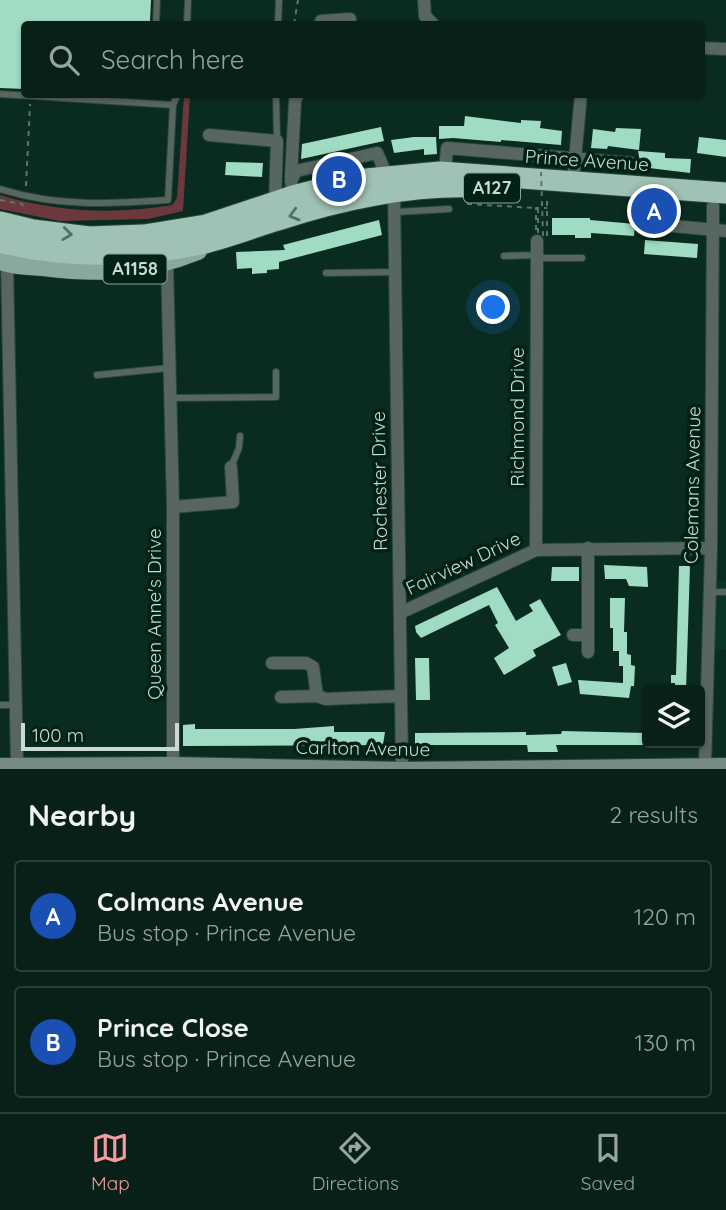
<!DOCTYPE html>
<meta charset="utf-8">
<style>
body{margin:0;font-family:Quicksand,sans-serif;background:#162d25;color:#f1f3f6}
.controls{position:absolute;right:21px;bottom:21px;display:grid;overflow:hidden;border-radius:7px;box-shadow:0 2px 5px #0004}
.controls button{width:63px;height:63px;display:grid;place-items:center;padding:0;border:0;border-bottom:2px solid #293e37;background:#082018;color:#f1f3f6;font:35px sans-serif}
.scale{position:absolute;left:21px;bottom:18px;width:158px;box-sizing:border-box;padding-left:7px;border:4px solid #c8dad2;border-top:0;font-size:19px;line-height:24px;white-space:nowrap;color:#c8dad2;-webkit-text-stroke:5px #012117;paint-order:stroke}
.you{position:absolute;left:494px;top:308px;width:24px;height:24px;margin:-18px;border:5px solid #fff;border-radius:50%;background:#1a73e8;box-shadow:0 0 0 10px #1a73e833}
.badge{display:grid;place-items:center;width:46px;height:46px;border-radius:50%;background:#f49aa1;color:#fff;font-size:23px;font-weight:700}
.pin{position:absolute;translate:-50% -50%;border:4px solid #fff;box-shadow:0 2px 7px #0006}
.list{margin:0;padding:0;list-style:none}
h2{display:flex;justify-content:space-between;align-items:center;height:91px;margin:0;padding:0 28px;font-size:30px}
h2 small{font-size:23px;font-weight:400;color:#98a3a2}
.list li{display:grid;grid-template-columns:46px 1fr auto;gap:21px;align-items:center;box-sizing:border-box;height:112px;margin:0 14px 14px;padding:0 14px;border:2px solid #293e37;border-radius:7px}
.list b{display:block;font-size:26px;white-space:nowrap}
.list p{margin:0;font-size:23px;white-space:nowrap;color:#98a3a2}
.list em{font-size:23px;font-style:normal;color:#98a3a2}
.icon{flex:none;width:38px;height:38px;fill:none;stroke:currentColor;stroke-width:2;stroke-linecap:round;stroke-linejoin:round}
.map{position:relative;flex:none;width:726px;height:769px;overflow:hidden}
.search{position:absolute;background:#082018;box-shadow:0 2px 5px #0004;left:21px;right:21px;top:21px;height:77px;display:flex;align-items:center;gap:18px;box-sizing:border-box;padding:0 24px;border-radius:7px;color:#98a3a2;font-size:26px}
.sheet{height:343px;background:#082018}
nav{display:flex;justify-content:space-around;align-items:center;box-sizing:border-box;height:98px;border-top:2px solid #293e37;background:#082018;font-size:19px;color:#98a3a2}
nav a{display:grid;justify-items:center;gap:4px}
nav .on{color:#f49aa1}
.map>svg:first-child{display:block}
.built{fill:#083527}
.forest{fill:#6b393d}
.building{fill:#a0dcc4}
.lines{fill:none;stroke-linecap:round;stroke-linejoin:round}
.lane-casing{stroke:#28473c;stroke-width:8}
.street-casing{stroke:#28473c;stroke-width:14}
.secondary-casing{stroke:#28473c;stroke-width:16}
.primary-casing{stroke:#28473c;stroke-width:19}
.highway-casing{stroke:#28473c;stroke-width:23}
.path{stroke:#5a756b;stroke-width:2;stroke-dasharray:5 5;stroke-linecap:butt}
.lane{stroke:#586660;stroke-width:6}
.street{stroke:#586660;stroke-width:12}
.secondary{stroke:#758b82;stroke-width:14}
.primary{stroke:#8ba89c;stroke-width:18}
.highway{stroke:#9fc2b4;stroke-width:21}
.path-bridge{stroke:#5a756b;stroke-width:2;stroke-dasharray:5 5;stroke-linecap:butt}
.oneway{stroke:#507266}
.labels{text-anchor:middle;stroke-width:7;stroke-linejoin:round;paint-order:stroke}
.shield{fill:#012117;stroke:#8ca29a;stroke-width:2}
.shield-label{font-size:18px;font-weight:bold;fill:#c8dad2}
.street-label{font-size:19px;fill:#c8dad2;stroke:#012117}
</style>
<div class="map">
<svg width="726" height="769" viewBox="0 0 726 769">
<rect width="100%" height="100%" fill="#0a2b20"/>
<path class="built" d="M713,581h13v68h-13z"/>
<path class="forest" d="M184,95h6l-7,116 -35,8 -88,2 -60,-12v-14c56,17 114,20 172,10l5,-7z"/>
<path class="building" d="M0,0h151l-1,21h-11v3h-115v65l-24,-1z
M465,116l56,7v-3l20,1 -1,7 22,3 -1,14 -60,-5v2l-48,-4 -14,1v-13h25z
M381,127l3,14 -83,18 1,-15z
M616,128l25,1 -2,21 -31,-4 -1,3 -16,-1 2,-19 22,3z
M414,137h22l1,17 -13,1v-6l-30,4 -3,-13z
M699,137l27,3v17l-29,-4z
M638,151l27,2v5l26,1 -1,14 -49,-6z
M226,162l37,1 -1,14 -37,-2z
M552,218h38v2l45,4 -1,12 -43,-3v5h-16v-3h-23z
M379,220l3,15 -103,27v7l-12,1v3l-15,1v-6l-15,1 -1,-17 49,-2 -2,-5z
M645,240l53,4 -1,14 -53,-4z
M604,565l43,2 1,20 -19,-1 -3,-7h-21z
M679,566h11l-4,124h-11v-7h-4v-8h5z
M552,567h27v14h-28z
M497,587l19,34 17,-10 -4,-6 11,-6 21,36 -28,15 3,6 -32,19 -10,-17 15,-10 -14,-23 3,-2 -9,-18 -68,33 -5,-6 -1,-6z
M610,598h15l-1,34h3v22l4,1v10l4,1 -1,20h-3l-2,12 -49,-4 -2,-14 45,3v-17h-4v-15h-6v-23h-3z
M415,658h14l1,42h-14z
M566,663l6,19 -14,4 -6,-19z
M195,724v5h99l40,-3v6h51l-2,13 -200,1v-21z
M562,731l85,2v12h-91l2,7h-30l-1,-7h-112v-12l111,-1v3l35,-1z"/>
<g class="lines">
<defs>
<path id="lane" d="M156,24l1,-24
M187,24l1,-24
M278,24l1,-24
M0,94l173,11 -5,95c-60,4 -109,7 -168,-11
M276,94l1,47
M173,105l5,-11
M395,212l54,-3
M504,256l32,-1
M537,258h45
M326,273l70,-1
M97,375l72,-7
M170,398l106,-1v-25
M231,467l8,-19 1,-12
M711,592h15
M0,705h16"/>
<path id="street" d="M424,0l1,16 8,8
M321,24v-3l29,-2
M702,48l24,1
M209,135l68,6 -2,61
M445,172l2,-24 184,15
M291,177l4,-76 3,-7
M573,181l8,-87
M394,192l8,577
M293,196l-2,-15 5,-10 81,-18 10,23
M652,224l74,7
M7,263l10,501
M167,263l6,244v257
M173,507l60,-5 -2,-35
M536,550l1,-309
M400,613l136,-63 175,-2
M573,635h15
M588,652v-104
M272,663h34l7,4 4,29
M281,697l36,-1 9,3 74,-3
M705,765l6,-217 2,-342"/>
<path id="secondary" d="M0,765l173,-1 229,5 324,-4"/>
<path id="primary" d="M0,261c14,5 29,5 43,6 58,7 100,6 155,-16"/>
<path id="highway" d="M0,222l33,8 56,7 55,-2 62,-10 87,-29 63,-16 84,-8 286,21
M0,242c63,16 133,16 196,3 28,-6 55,-17 82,-25 62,-20 128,-35 194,-33"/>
</defs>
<use href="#lane" class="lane-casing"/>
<use href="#street" class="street-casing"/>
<use href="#secondary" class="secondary-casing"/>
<use href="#primary" class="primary-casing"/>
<use href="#highway" class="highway-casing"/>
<path class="path" d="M294,24l4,-24
M26,186l4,-82
M0,200l22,4 4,7
M467,204l69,4
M536,230v-22h11
M547,236v-40"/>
<use href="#lane" class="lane"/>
<use href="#street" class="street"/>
<use href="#secondary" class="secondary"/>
<use href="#primary" class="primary"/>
<use href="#highway" class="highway"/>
<path class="path-bridge" d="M538,208v26l5,1 -2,-63"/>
</g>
<defs><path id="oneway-chevron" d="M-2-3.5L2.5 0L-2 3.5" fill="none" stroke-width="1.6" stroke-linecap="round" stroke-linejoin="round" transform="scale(1.75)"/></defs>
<g class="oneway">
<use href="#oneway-chevron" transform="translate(294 215) rotate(164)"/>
<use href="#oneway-chevron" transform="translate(67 234) rotate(7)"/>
</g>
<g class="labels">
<g class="shield">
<rect x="464" y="173.5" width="56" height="29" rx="5"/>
<rect x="103.5" y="254.5" width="63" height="29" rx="5"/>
</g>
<g class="shield-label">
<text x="492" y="194">A127</text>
<text x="135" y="275">A1158</text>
</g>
<g class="street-label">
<text transform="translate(587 160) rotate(4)" y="7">Prince Avenue</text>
<text transform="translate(517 417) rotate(-90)" y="7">Richmond Drive</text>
<text transform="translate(379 481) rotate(-91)" y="7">Rochester Drive</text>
<text transform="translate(692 485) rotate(-89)" y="7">Colemans Avenue</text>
<text transform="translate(463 563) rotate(-25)" y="7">Fairview Drive</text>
<text transform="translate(154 614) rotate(-90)" y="7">Queen Anne's Drive</text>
<text transform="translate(363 748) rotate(1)" y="7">Carlton Avenue</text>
</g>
</g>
</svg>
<div class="controls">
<button><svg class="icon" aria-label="layers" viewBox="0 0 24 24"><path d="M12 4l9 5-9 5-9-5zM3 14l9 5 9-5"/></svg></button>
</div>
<div class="scale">100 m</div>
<div class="you"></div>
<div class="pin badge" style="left:654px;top:211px;background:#1a4fb4">A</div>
<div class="pin badge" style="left:339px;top:179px;background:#1a4fb4">B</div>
<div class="search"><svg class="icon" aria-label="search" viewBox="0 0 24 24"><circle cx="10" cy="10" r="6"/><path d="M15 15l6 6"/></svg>Search here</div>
</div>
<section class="sheet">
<h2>Nearby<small>2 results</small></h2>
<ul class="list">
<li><span class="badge" style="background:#1a4fb4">A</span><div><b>Colmans Avenue</b><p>Bus stop · Prince Avenue</p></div><em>120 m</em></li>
<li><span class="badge" style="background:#1a4fb4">B</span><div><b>Prince Close</b><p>Bus stop · Prince Avenue</p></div><em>130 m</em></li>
</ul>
</section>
<nav>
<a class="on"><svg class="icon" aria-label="map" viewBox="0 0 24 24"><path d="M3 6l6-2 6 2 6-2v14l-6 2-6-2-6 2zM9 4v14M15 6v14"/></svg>Map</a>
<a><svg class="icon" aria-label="directions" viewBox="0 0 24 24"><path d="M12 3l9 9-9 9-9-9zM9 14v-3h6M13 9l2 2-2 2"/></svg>Directions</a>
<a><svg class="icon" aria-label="saved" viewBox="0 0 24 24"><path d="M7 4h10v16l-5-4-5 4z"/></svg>Saved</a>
</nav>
